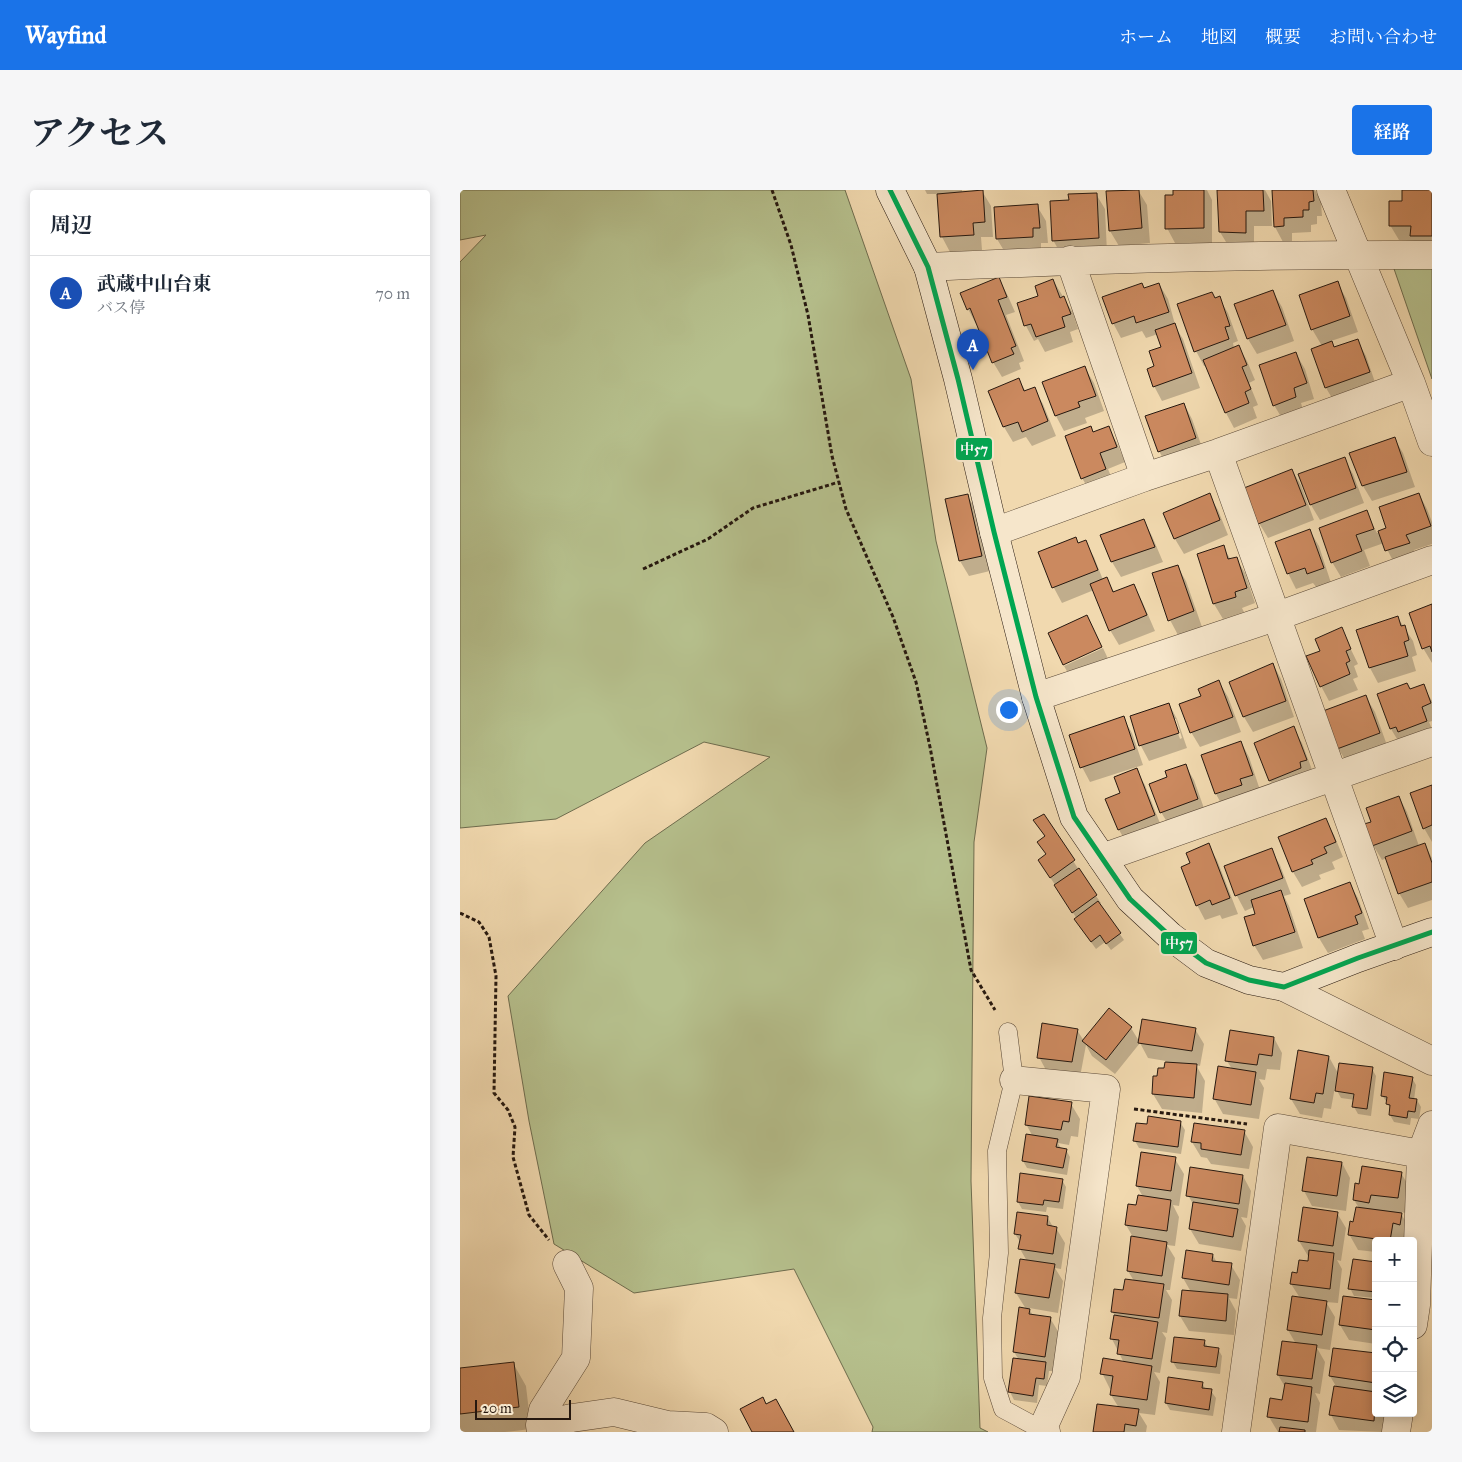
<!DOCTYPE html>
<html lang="ja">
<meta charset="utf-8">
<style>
body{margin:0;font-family:"IM FELL Great Primer","Noto Serif JP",serif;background:#f6f6f7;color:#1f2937}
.controls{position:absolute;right:15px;bottom:15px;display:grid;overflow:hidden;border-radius:5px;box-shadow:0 2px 12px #0003}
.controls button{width:45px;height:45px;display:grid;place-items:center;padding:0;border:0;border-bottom:1px solid #e0e1e3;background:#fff;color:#1f2937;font:25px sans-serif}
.scale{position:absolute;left:15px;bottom:12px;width:96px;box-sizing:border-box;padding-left:5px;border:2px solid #26180f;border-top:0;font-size:14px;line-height:18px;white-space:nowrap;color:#26180f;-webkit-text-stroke:4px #f6e6cb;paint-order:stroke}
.you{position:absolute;left:548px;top:519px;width:18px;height:18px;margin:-12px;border:4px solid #fff;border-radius:50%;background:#1a73e8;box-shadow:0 0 0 8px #1a73e833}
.badge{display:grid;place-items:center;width:32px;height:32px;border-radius:50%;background:#1a73e8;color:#fff;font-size:16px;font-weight:700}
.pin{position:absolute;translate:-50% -41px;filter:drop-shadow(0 1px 2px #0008)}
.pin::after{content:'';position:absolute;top:26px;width:18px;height:15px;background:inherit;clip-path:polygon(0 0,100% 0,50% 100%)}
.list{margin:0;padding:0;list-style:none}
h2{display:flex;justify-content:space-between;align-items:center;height:65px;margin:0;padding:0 20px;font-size:21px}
h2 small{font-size:16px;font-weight:400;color:#747a83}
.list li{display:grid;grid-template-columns:32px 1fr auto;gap:15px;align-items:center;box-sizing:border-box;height:75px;padding:0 20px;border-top:1px solid #e0e1e3}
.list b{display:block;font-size:19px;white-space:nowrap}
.list p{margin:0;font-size:16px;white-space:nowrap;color:#747a83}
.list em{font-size:16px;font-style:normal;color:#747a83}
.icon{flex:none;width:28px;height:28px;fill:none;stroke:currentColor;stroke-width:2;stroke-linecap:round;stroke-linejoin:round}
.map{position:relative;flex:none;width:972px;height:1242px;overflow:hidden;border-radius:5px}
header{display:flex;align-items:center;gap:30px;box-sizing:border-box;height:70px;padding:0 25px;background:#1a73e8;color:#fff}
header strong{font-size:24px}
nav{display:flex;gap:28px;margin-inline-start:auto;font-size:18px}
.intro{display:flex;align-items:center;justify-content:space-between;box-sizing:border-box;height:120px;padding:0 30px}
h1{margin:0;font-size:35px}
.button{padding:12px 22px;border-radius:5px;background:#1a73e8;color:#fff;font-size:18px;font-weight:700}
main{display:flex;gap:30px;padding:0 30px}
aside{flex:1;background:#fff;border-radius:5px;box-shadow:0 2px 12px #0003}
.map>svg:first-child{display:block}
.green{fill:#b6c08d;stroke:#6e6c4e}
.shadow{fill:#0003;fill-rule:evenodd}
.building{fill:#cb895f;stroke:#26180f}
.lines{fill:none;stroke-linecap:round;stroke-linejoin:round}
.lane-casing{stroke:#594837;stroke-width:19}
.street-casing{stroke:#594837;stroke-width:29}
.secondary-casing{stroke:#26180f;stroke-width:29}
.path{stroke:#26180f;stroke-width:3;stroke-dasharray:4 2.5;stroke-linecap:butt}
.lane{stroke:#f6e6cb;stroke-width:18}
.street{stroke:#f6e6cb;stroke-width:28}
.secondary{stroke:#f6e6cb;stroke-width:28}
.bus-1-casing{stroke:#f6e6cb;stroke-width:9}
.bus-1{stroke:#00a651;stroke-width:5}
.line-badge{stroke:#f6e6cb;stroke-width:2}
.badge-label{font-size:14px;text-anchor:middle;font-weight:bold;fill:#fff}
</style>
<header>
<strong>Wayfind</strong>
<nav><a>ホーム</a><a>地図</a><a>概要</a><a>お問い合わせ</a></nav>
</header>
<div class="intro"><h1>アクセス</h1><a class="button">経路</a></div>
<main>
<aside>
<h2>周辺<small></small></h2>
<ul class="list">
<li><span class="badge" style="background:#1a4fb4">A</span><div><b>武蔵中山台東</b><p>バス停</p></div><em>70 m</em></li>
</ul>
</aside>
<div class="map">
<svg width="972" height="1242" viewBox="0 0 972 1242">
<rect width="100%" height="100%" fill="#f1d9af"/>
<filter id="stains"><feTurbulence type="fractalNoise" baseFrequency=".004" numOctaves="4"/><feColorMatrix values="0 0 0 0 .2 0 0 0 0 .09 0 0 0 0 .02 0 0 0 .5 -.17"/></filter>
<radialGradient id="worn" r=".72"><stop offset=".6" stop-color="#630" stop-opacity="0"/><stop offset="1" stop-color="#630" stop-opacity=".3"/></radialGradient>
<path class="green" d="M0,0h385l66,189 25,162 51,207 -13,94 -3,339 9,247 8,4h-116l1,-5 -79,-158 -160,24 -80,-49 -25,-123 -21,-125 137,-153 125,-86 -66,-15 -148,77 -96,9v-566l26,-27 -26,5z
M932,73l40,1v115z"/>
<path class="shadow" d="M465,0h37v3l20,-2 9,15 2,31h-12l1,13 -32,2 -8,-15 -3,-43h-12z
M678,0l9,15 3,38 -31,3 -9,-15z
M714,0h33l5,10v43h-37l-8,-15 7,-32z
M758,0h47l6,11 1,25h-18v21h-25l-9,-15z
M813,0h42l6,12 1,14h-5v8l-6,1v7l-19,1v8l-9,1 -8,-15z
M943,0h29v61h-12l-5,-10 -16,-1 -9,-15 13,-23z
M636,4l9,15 2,44 -45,3 -9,-16 17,-39z
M577,16l9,15 2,22h-7v9l-35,2 -9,-15z
M539,89l8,15 8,18 -9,3 18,46 -5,2 2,6 -19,8 -9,-15 -15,-38h-2l-8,-15z
M593,90l20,33 5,16 -8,3 3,10 -28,10 -7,-13 -4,2 -8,-15 -8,-22 22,-7z
M877,93l9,15 12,34 -27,9 4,7 22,-8 9,16 11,32 -42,15 -9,-15 -13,-39 9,-3 -10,-17z
M699,94l9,15 8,29 7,11 17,49 -38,13 -8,-15 2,-19 7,-20 -5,-13 -12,4 -4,-7 -21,7 -8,-15 31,-34z
M813,102l9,15 12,34 -37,13 -9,-15 -12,-34z
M759,108l9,15 10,28 -5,2 1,5 4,-2 9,15 8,19 -6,3 9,22 -5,2 4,11 -23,10 -8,-15 -20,-47h-2l-8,-15 19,-52z
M836,164l9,15 9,30 -13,4 3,10 -21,7 -9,-15z
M625,178l9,15 10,28 -19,7 2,5 -23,8 -8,-15 -12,-33z
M559,190l7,12 8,-3 9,15 13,32 -24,10 -6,-9 -13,5 -9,-15 -14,-36z
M724,214l8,15 12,34 -37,13 -8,-15z
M630,237l4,6 14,-5 9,15 8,19 -17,7 6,15 -23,9 -9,-15z
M934,248l9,15 12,34 -43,14 -9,-15 -12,-32z
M884,269l9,15 11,29 -44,17 -9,-15 -11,-30z
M832,280l9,15 13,35 -46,18 -9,-15z
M959,304l8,15 5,13v22l-18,6 3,8 -22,7 -11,-22 -20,7 6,16 -29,11 -9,-15 34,-50 11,21 11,-4z
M507,305l9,15 14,61 -21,5 -9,-15z
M749,305l9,15 10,25 -44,19 -9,-15 -10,-25z
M683,330l9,16 11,26 -42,15 -9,-15 -10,-27z
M850,341l9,15 12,37 -14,5 -4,-5 -17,6 -8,-16z
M625,352l9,15 9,23 3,-1 9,14 19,-7 8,15 13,30 -36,14 -9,-15 -16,-40 -32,13 -8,-15 -15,-35z
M763,357l8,13 5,-2 9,15 10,30 -13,5 2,4 -21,7 -9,-15 -16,-49z
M717,376l9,15 16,46 -24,8 -8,-15z
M972,416v57l-9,-15z
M938,428l15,23 4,14 -5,2 4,14 -38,12 -8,-15z
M881,439l17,35 -4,2 4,11 -5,2 5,11 -29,11 -8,-15 1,-34z
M643,458l7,15 -38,17 -8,-14z
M813,474l8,15 13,38 -41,15 -9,-15z
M759,492l9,15 13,35 -41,15 -9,-15 11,-35z
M963,496l9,15v20l-3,1 3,7 -32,15 -9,-15 -12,-34 31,-4z
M906,507l9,15 13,36 -41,15 -9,-15z
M709,514l8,15 10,29 -38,13 -8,-15 -10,-29zM713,529h3l6,19 -2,1z
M663,528l9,15 11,32 -53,17 -8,-15z
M833,538l9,15 12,32 -36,21 -8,-15z
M781,552l8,15 11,33 -36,19 -8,-15z
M725,575l9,15 12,34 -36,13 -9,-15 7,-34z
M676,580l9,15 18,46 -35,14 -9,-15 -12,-30 15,-7z
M972,597v55l-8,-14z
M939,607l8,15 12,34 6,-1 7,13v42l-24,8 -9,-15 -12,-35 -5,2 -9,-15v-23z
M583,625l53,81 5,7 -2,1 25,36 -13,10 -6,-8 -9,7 -16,-22 -3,-8 -38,-59 8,-5 -8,-13 6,-5 -10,-17z
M865,629l9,16 9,22 -11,5 3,7 -16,6 2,4 -19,8 -9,-15 -13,-34z
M748,655l9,15 21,54 -16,5 -2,-4 -15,5 -8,-15 -5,-41z
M811,660l9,15 11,29 -7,2 5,10 14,42 -40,12 -9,-15 3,-31 -3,-7 -9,4 -8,-15 -11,-30z
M889,693l9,15 11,31 -7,2 3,8 -37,14 -9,-15 -14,-38z
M671,838l8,13 56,-12 9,15 -4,22 -4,-1 9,16 -3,32 -40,-4 -9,-15 5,-16 7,-8 1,-9 -18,-3 -8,-15 -25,31 -23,-18 -6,-11 -6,32 -33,-5 -8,-15 38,-27 7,11z
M814,848l8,15 -2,17 -13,-1 -2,11 -6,-1 5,9 -5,31 -36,-5 -9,-16 18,-29 -5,-8z
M869,867l10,18 33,-6 4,7 -5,40 -13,-2 -4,-7 1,-7 -14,-2 -6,-11 -4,22 -7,-1 -2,10 -22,-4 -9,-15z
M952,888l4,7 -2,15h3l4,7 -2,12 -8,-1 -1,7 -16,-3 -4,-7 1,-6 -9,-14z
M611,914l9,15 -2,18 -7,-1 -2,9 -11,-2 3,6 5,1 4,7 -3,18 -40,-7 -4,-7 10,-24 -7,-13z
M720,932l5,8 -4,24 -42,-6 -4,-7 13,-15z
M784,941l9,16 -4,22 -38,-5 -4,-6 -6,-1 -9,-15z
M682,964l33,5 9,15 -5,32 -6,-1 6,12 -4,29 -8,-1 8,13 -5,32h-4l6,10 -5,33 -5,-1 4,6 -6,35 -6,-1 6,10 -5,33 -16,-2 8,13 -1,6h-52l25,-24 -8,-13 1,-6h-2l-8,-16 22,-10 -12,-24 3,-23 -3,-5 12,-19 10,-11 -6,-10 5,-34 -7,-12 17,-28 -6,-11z
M882,973l8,15 -4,33 -34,-5 -8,-15z
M941,983l9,15 -4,25 -6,-1 10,17 -2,10 -7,-1v3h-25v11l-18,-2 -9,-16 10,-26 -5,-8z
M783,986l8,15 -4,27 -6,-1 5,9 -5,25 -42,-7 -9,-15 4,-23 -6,-11z
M602,990l4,7 -3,22 -16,-2 -1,5 -24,-3 -4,-7z
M877,1023l9,15 -5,33 -4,-1 5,9 -4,34 -12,-1 9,15 -5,33 -13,-2 8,14 -5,32 -5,-1 5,10 -4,29h-38l-9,-15 14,-16 2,-14 -7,-12 18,-31 -8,-14 12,-32 -9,-14 18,-22 1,-6h-2l-9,-15z
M588,1028l5,9 3,1 9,15 -4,26 -6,-1 8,13 -5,32 -29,-5 4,8 17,2 9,15 -6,38h-4l-2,15 -8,-1 -2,18 -23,-3 -4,-8 9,-32 -5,-8 12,-43 -10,-16 11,-32 -7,-12 1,-6 -6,-9z
M753,1065l4,8 14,2 9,15 -3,19 -8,-1 7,13 -2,24 -45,-4 -9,-15 11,-24 -8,-14z
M916,1073v35l-22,-2 -4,-8z
M916,1112v42l-27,-4 -9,-15z
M744,1151l4,6 10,2 4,7 -2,18 -43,-5 -4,-7z
M916,1165v58h10l-3,19 -44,-2 -8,-15 6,-27 -7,-12z
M53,1173l13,23 5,43 -26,3h-45v-62z
M742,1193l4,7 5,1 5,7 -3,18 -43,-6 -4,-7z"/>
<path class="building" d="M523,0l2,32 -12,1 1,12 -34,2 -3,-43z
M679,0l3,38 -33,3 -3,-40z
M713,0h31v38l-39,1v-34h8z
M757,0h46l1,21h-18v22l-27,-1z
M812,0h41l1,11 -5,1v8h-6v7l-19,1v8l-10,1z
M942,0h30v46h-22l1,-10h-22v-25h13z
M637,3l2,45 -47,3 -2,-40 19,-1 -1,-6z
M578,14l2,24h-7v9l-37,2 -2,-32z
M539,87l8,20 -9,3 18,46 -5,2 3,6 -22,9 -22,-55 -3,2 -7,-17z
M593,89l7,19 4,-2 7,18 -9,3 3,10 -29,10 -5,-13 -7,2 -7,-23 21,-7 -3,-10z
M878,91l12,35 -39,14 -12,-35z
M682,93l2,5 15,-5 10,29 -33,11 -2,-7 -22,8 -10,-27z
M813,100l13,35 -39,14 -13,-35z
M752,102l3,6 5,-2 10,30 -5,1 4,12 -35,13 -17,-48z
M715,133l17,50 -39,14 -6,-18 7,-3 -5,-15 12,-4 -6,-17z
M898,149l12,33 -45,16 -14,-39 21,-8 2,6z
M779,155l8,20 -5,2 9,22 -6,3 4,11 -24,10 -22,-53z
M836,162l11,31 -13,5 2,9 -23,9 -14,-41z
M625,176l11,30 -18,6 2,5 -25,9 -13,-34z
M559,188l5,13 11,-4 13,34 -26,11 -4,-10 -15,5 -15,-36z
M724,213l12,35 -38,14 -13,-36z
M631,236l2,6 16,-6 8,21 -17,6 6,16 -25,10 -16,-43z
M935,247l12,35 -45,14 -13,-33z
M885,267l11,31 -46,17 -12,-31z
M832,279l14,36 -48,19 -14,-36z
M750,303l10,27 -46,19 -11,-26z
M959,303l12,33 -25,9 4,8 -25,8 -7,-20 8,-3 -7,-21z
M508,304l14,62 -23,5 -14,-62z
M907,320l7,19 -18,6 6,16 -31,12 -12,-35z
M684,329l11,28 -44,15 -11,-27z
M850,339l14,39 -17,6 -2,-6 -18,6 -12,-32z
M616,347l2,6 8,-3 12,30 -46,18 -14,-36z
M764,355l4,14 9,-2 10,31 -12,4 1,5 -23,7 -16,-50z
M718,375l16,46 -26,10 -16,-48z
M647,387l6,15 21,-8 13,31 -38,16 -19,-47z
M972,414v48l-2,-6 -8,3 -13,-36z
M627,425l15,32 -39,18 -15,-32z
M938,426l3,10 4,-1 4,15 -5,2 4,14 -39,12 -13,-38z
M882,437l9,22 -5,2 4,10 -4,2 4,11 -30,13 -14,-31 14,-5 -5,-12z
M813,473l13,38 -43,16 -14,-35z
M759,490l14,37 -43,16 -11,-29 22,-8 -3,-7z
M947,493l3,6 14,-5 7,19 -9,4 5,14 -29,11 -2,-5 -6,2 -13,-35z
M906,505l14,38 -43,16 -14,-38z
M709,513l10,30 -40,13 -9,-30z
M664,526l11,33 -55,19 -11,-33z
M834,536l13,34 -7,2 1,6 -32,13 -15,-38z
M781,551l12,34 -13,4 2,6 -27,9 -14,-39z
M726,574l12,35 -38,14 -11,-29 18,-7 -2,-6z
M677,578l18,47 -37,15 -13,-31 15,-6 -6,-16z
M972,595v40l-9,4 -13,-36z
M939,606l13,35 -40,15 -8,-22 7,-2 -5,-14z
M584,624l31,46 -25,18 -12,-18 8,-6 -9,-12 8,-6 -12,-16z
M866,628l10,24 -12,5 3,6 -16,7 2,4 -21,8 -14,-35z
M749,653l21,55 -18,7 -2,-5 -14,6 -15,-39 9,-4 -4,-10z
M965,653l7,20v19l-34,12 -13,-37z
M812,658l11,30 -48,18 -11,-30z
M619,678l18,27 -25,18 -18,-28z
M890,692l12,31 -7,3 3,8 -40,14 -14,-39z
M821,700l14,42 -42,14 -9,-29 11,-3 -4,-14z
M638,711l23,32 -15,11 -6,-9 -9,7 -17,-23z
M649,818l23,19 -26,33 -24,-19z
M682,829l54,9 -4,23 -54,-8z
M582,833l36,6 -6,33 -35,-4z
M770,840l44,7 -2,19 -13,-2 -2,11 -32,-4z
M838,860l31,6 -6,38 -7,-1 -2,10 -24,-4z
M705,872l32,2 -3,34 -42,-4 1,-18h4l1,-8h6z
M879,873l34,4 -6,42 -15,-2 2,-13 -19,-3z
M758,876l38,6 -5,33 -38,-6z
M924,882l29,5 -4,21 8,1 -2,13 -7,-1 -1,7 -18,-3 1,-10 -4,-1 1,-7 -6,-1z
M569,906l43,6 -3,20 -6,-1 -2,9 -36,-5z
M688,926l33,5 -3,26 -45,-6 3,-18 11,1z
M734,933l51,7 -4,25 -40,-6v-6l-10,-1z
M566,944l32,5 -2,8 11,2 -4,19 -41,-7z
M681,962l35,5 -5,34 -35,-5z
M847,967l35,5 -5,34 -35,-5z
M902,976l40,6 -4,26 -27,-3 -2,8 -16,-3 2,-17 4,1z
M730,977l53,8 -4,29 -53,-8z
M560,983l43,6 -4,23 -15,-2 -1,5 -26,-3z
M678,1005l33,5 -4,31 -42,-6 3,-21 8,1z
M733,1012l45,7 -5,28 -44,-8z
M843,1017l35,5 -5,34 -35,-5z
M896,1017l46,6 -2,12 -7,-2 -3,18 -42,-6 2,-14 3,1z
M557,1022l31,4 -1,9 10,2 -4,27 -35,-5 3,-14 -7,-1z
M671,1046l36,6 -5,34 -35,-5z
M726,1060l27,4 -1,7 20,2 -3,22 -47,-7z
M849,1060l25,3 -4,36 -40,-5 2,-12 5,1 2,-13 9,1z
M560,1069l35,5 -6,34 -34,-5z
M893,1069l23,3v30l-28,-3z
M665,1089l39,5 -5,34 -48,-6 3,-23 9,1z
M722,1100l46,4 -2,27 -47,-5z
M832,1106l35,5 -5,34 -35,-5z
M883,1106l33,4v30l-37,-5z
M559,1117l11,2 -1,5 22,3 -6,40 -32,-5z
M654,1125l44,7 -6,37 -35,-5 2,-14 -9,-1z
M714,1147l31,3 -1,6 15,2 -3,19 -45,-5z
M822,1151l35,4 -5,34 -35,-4z
M873,1158l43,5v30l-47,-7z
M553,1168l33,4 -2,17 -8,-1 -3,18 -25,-4z
M643,1168l49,8 -5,34 -37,-5 3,-19 -13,-2z
M54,1172l5,45 -59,7v-46z
M708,1187l35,5 -1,6 10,1 -3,21 -44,-7z
M825,1193l27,4 -4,35 -41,-5 3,-19 12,2z
M874,1196l42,6 -2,29 -45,-6z
M303,1207l3,7 10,-5 18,33h-42l-12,-23z
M637,1214l42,5 -3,17 -11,-2 -1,8h-31z
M820,1237l25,3v2h-26z"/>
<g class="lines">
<defs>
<path id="lane" d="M548,842l6,48 -17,71 2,102 -7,65 1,60 10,31 39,21"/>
<path id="street" d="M871,0l80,193 21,59
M610,70l75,217
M468,77c168,-8 336,-13 504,-12
M758,263c58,165 118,328 176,493
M534,342l151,-55 73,-24 193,-70
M576,507l239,-80 157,-57
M642,668l330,-116
M824,797l148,74
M554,890l92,9 -40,288 -24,53 4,2
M953,1135l3,-20 5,-151 11,-29
M80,1235l32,-7 42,-6 54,13 38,2 8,5
M81,1242l-1,-7 3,-15 33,-52 3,-70 -12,-24
M776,1242l42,-304 143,26
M936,1242l3,-19"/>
<path id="secondary" d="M430,0l38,77 30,112 36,153 42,165 38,120 56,82 40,37 36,27 43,17 35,7 74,-29 74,-26"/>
</defs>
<use href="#lane" class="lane-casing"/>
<use href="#street" class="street-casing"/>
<use href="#secondary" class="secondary-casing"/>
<path class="path" d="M312,0l19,55 17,70 24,141 14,53 47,108 23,65 14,65 41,223 24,40
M183,379l65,-30 45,-31 86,-26
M0,723l19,9 10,15 7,39 -2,117 14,17 7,17 -2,30 16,58 20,25
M674,919l113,15"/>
<use href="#lane" class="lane"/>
<use href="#street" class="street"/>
<use href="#secondary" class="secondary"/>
<defs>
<path id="bus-1" d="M430,0l38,77 30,112 36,153 42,165 38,120 56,82 40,37 36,27 43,17 35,7 74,-29 74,-26"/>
</defs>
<use href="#bus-1" class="bus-1-casing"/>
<use href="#bus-1" class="bus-1"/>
</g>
<g class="line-badge">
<rect x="495" y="247" width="38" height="24" rx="5" fill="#00a651"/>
<rect x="700" y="741" width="38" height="24" rx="5" fill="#00a651"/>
</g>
<g class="badge-label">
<text x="514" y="264">中57</text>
<text x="719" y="758">中57</text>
</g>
<rect width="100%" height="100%" filter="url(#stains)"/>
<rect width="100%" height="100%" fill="url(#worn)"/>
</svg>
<div class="controls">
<button>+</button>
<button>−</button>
<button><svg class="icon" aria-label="locate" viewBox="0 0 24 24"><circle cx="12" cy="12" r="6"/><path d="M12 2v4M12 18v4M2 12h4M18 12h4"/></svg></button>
<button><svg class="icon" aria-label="layers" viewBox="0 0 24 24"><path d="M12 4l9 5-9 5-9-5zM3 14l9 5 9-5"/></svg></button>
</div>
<div class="scale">20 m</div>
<div class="you"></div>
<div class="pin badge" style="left:513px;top:180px;background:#1a4fb4">A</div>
</div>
</main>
